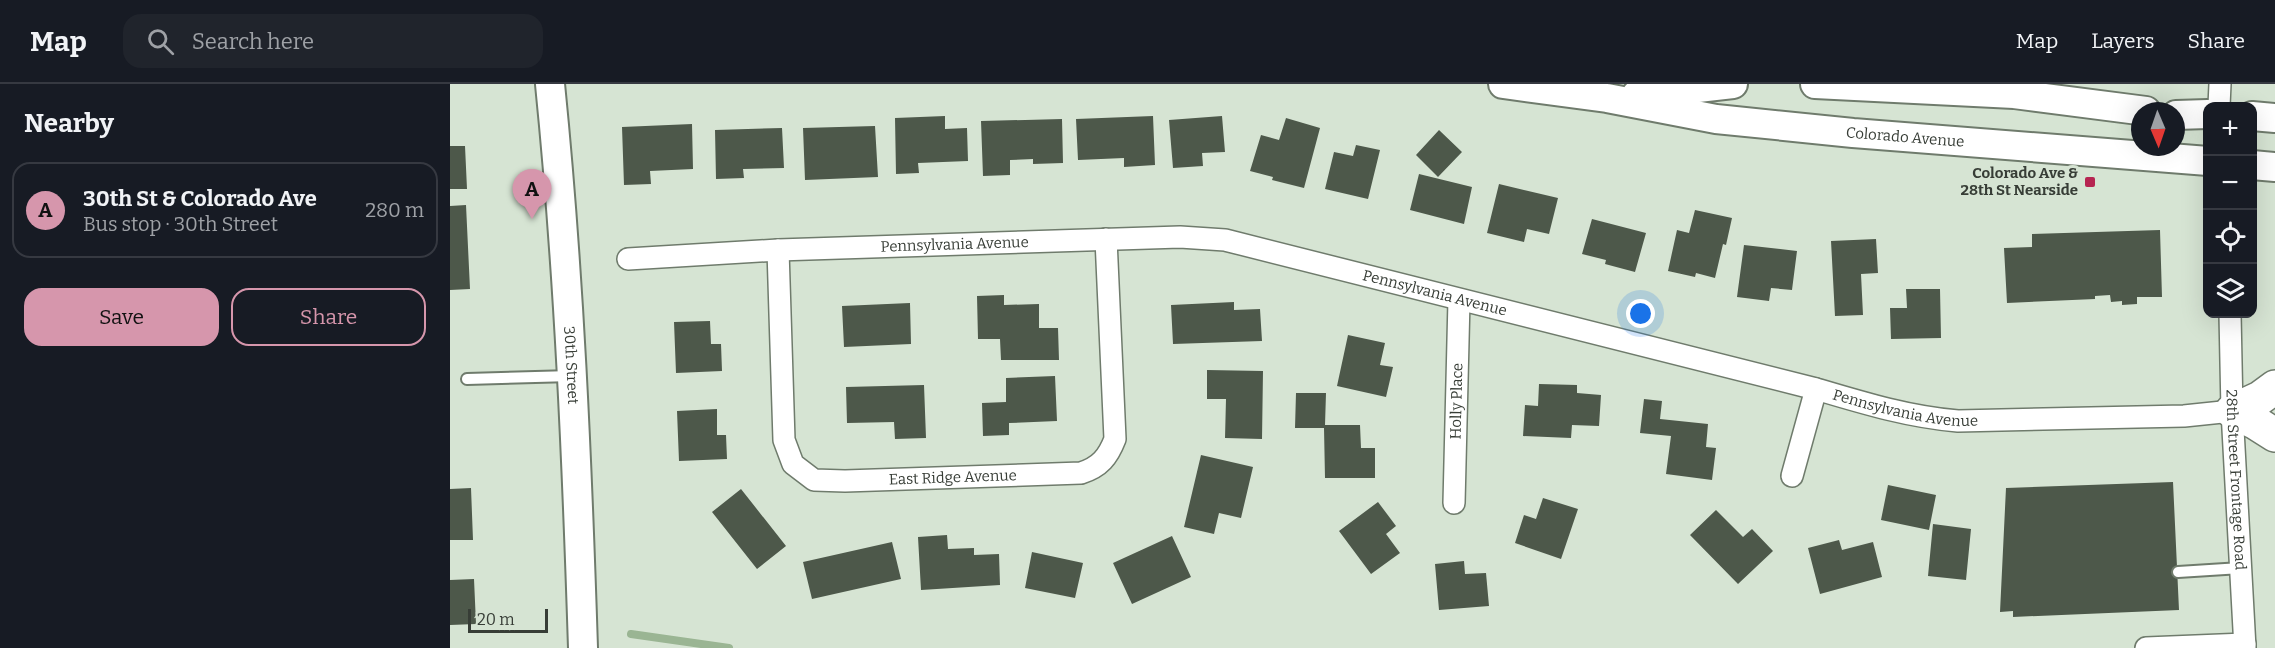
<!DOCTYPE html>
<meta charset="utf-8">
<style>
body{margin:0;font-family:Bitter,serif;background:#20242c;color:#f1f3f6}
.controls{position:absolute;right:18px;top:18px;display:grid;overflow:hidden;border-radius:12px;box-shadow:0 6px 24px #0002}
.controls button{width:54px;height:54px;display:grid;place-items:center;padding:0;border:0;border-bottom:2px solid #363941;background:#171b24;color:#f1f3f6;font:30px sans-serif}
.compass{position:absolute;left:1681px;top:18px;width:54px;height:54px;border-radius:50%;background:#171b24;box-shadow:0 6px 24px #0002;rotate:178deg}
.scale{position:absolute;left:18px;bottom:15px;width:80px;box-sizing:border-box;padding-left:6px;border:3px solid #373d36;border-top:0;font-size:16px;line-height:21px;white-space:nowrap;color:#373d36;-webkit-text-stroke:4px #d6e4d3;paint-order:stroke}
.you{position:absolute;left:1191px;top:230px;width:21px;height:21px;margin:-15px;border:4px solid #fff;border-radius:50%;background:#1a73e8;box-shadow:0 0 0 9px #1a73e833}
.badge{display:grid;place-items:center;width:39px;height:39px;border-radius:50%;background:#d696ac;color:#111;font-size:20px;font-weight:700}
.pin{position:absolute;translate:-50% -50px;filter:drop-shadow(0 2px 3px #0008)}
.pin::after{content:'';position:absolute;top:32px;width:21px;height:18px;background:inherit;clip-path:polygon(0 0,100% 0,50% 100%)}
.list{margin:0;padding:0;list-style:none}
h2{display:flex;justify-content:space-between;align-items:center;height:78px;margin:0;padding:0 24px;font-size:26px}
h2 small{font-size:20px;font-weight:400;color:#9ea1a6}
.list li{display:grid;grid-template-columns:39px 1fr auto;gap:18px;align-items:center;box-sizing:border-box;height:96px;margin:0 12px 12px;padding:0 12px;border:2px solid #363941;border-radius:18px}
.list b{display:block;font-size:22px;white-space:nowrap}
.list p{margin:0;font-size:20px;white-space:nowrap;color:#9ea1a6}
.list em{font-size:20px;font-style:normal;color:#9ea1a6}
.actions{display:flex;gap:12px;padding:18px 24px}
.actions a{flex:1;padding:14px 0;border:2px solid #d696ac;border-radius:18px;text-align:center;font-size:21px;color:#d696ac}
.actions .main{background:#d696ac;color:#111}
.icon{flex:none;width:33px;height:33px;fill:none;stroke:currentColor;stroke-width:2;stroke-linecap:round;stroke-linejoin:round}
.map{position:relative;flex:none;width:1825px;height:564px;overflow:hidden}
header{display:flex;align-items:center;gap:36px;box-sizing:border-box;height:84px;padding:0 30px;background:#171b24;border-bottom:2px solid #363941}
header strong{font-size:28px}
nav{display:flex;gap:33px;margin-inline-start:auto;font-size:21px}
.search{width:420px;height:54px;background:#20242c;display:flex;align-items:center;gap:15px;box-sizing:border-box;padding:0 21px;border-radius:18px;color:#9ea1a6;font-size:22px}
main{display:flex}
aside{flex:1;background:#171b24}
.map>svg:first-child{display:block}
.lines{fill:none;stroke-linecap:round;stroke-linejoin:round}
.stream{stroke:#9ab593;stroke-width:8}
.building{fill:#4d584a}
.service-casing{stroke:#6f7b6c;stroke-width:14}
.minor-casing{stroke:#6f7b6c;stroke-width:24}
.secondary-casing{stroke:#6f7b6c;stroke-width:32}
.trunk-casing{stroke:#6f7b6c;stroke-width:36}
.service{stroke:#fff;stroke-width:10}
.minor{stroke:#fff;stroke-width:21}
.secondary{stroke:#fff;stroke-width:28}
.trunk{stroke:#fff;stroke-width:33}
.poi-dot{fill:#b62551;stroke:#d6e4d3;stroke-width:2}
.labels{text-anchor:middle;stroke-width:6;stroke-linejoin:round;paint-order:stroke}
.street-label{font-size:15px;fill:#373d36;stroke:#d6e4d3}
.poi-label{font-size:15px;font-weight:bold;fill:#373d36;stroke:#d6e4d3;text-anchor:end}
</style>
<header>
<strong>Map</strong>
<div class="search"><svg class="icon" aria-label="search" viewBox="0 0 24 24"><circle cx="10" cy="10" r="6"/><path d="M15 15l6 6"/></svg>Search here</div>
<nav><a>Map</a><a>Layers</a><a>Share</a></nav>
</header>
<main>
<aside>
<h2>Nearby<small></small></h2>
<ul class="list">
<li><span class="badge">A</span><div><b>30th St &amp; Colorado Ave</b><p>Bus stop · 30th Street</p></div><em>280 m</em></li>
</ul>
<div class="actions"><a class="main">Save</a><a>Share</a></div>
</aside>
<div class="map">
<svg width="1825" height="564" viewBox="0 0 1825 564">
<rect width="100%" height="100%" fill="#d6e4d3"/>
<g class="lines">
<path class="stream" d="M181,550l98,14"/>
</g>
<path class="building" d="M495,32v13l22,-1 1,33 -50,2 1,10 -23,1 -1,-56z
M703,32l2,49 -31,2v-9l-46,2 -2,-41z
M772,32l3,36 -23,1 1,13 -30,2 -4,-48z
M836,34l34,10 -16,60 -32,-8 1,-3 -23,-6 11,-36 18,5z
M612,35l1,44 -30,1v-5l-23,1v15l-27,1 -2,-55z
M242,40l1,45 -43,2 1,13 -27,1 -2,-58z
M425,42l3,51 -73,3 -2,-52z
M332,44l2,40 -41,1 1,9 -28,1 -1,-49z
M989,46l23,22 -24,25 -22,-22z
M906,61l24,5 -12,49 -43,-10 9,-37 19,4z
M0,62h15l2,43h-17z
M969,90l53,13 -8,37 -54,-14z
M1049,100l59,14 -9,36 -22,-5 -3,13 -37,-9z
M16,121l4,84 -20,1v-84z
M1245,126l37,8 -6,27 -3,-1 -8,34 -19,-5 -1,4 -27,-6 9,-41 12,3z
M1142,135l54,14 -11,39 -30,-8 1,-4 -24,-6z
M1710,146l2,67h-25v7l-15,1v-4l-11,1 -1,-7 -15,1v3l-88,4 -3,-55 28,-1v-13z
M1426,155l2,34 -17,1 2,41 -28,1 -4,-75z
M1294,161l53,6 -5,39 -21,-2 -2,13 -32,-4z
M1456,205h34l1,49 -50,1 -1,-31h17z
M554,211v10l35,-1v24h19l1,32h-58l-1,-21h-22l-1,-43z
M784,218v8l26,-1 2,32 -89,3 -2,-39z
M460,219l1,41 -67,3 -2,-41z
M260,237l1,23h10l1,27 -46,2 -2,-51z
M898,251l37,8 -5,22 13,2 -7,30 -49,-11z
M757,286l56,1 -1,68 -37,-1 1,-39h-19z
M605,292l2,45 -48,2v12l-26,1 -1,-33 24,-1v-24z
M1089,300l38,1v8l24,2 -2,31 -27,-1 -1,13 -48,-2 2,-31 13,1z
M474,301l2,53 -31,1 -1,-17 -47,1 -1,-36z
M846,309h30l-1,32h35l1,23h14v30h-50l-1,-50h-29z
M1194,315l18,2 -2,18 48,5 -2,23 10,1 -4,32 -46,-6 5,-38 -31,-3z
M267,325v26h9l1,24 -48,2 -2,-50z
M751,371l52,12 -12,51 -22,-5 -5,21 -30,-7z
M1723,398l6,128 -166,7v-6l-13,1 6,-124z
M1438,401l48,10 -7,35 -48,-10z
M21,404l2,52h-23v-51z
M291,405l45,57 -29,23 -45,-57z
M1093,414l35,11 -17,50 -46,-16 9,-28 12,4z
M928,418l18,24 -10,8 14,19 -29,21 -32,-43z
M1266,426l27,27 9,-8 21,22 -35,33 -48,-49z
M1483,440l38,5 -5,51 -38,-4z
M497,451l1,14 26,-1v7l25,-1 1,31 -79,5 -3,-53z
M722,452l19,41 -59,27 -19,-41z
M1389,456l3,10 31,-8 9,35 -62,17 -12,-46z
M442,458l9,37 -89,20 -9,-37z
M582,468l51,11 -8,35 -50,-10z
M1014,477l1,13 21,-1 3,33 -50,4 -4,-46z
M24,495l2,45 -26,1v-45z"/>
<g class="lines">
<defs>
<path id="service" d="M17,295l105,-3
M1728,488l63,-4"/>
<g id="minor">
<path d="M1769,22l1,-22"/>
<path id="s1" d="M328,166l6,190 9,24 21,16 31,1 236,-8c19,-6 27,-16 34,-34l-9,-200"/>
<path id="s2" d="M178,175l150,-9 402,-13 45,3 591,149c47,14 93,28 142,32l226,-5 48,-5"/>
<path id="s3" d="M1780,230l2,97 13,237"/>
<path d="M1342,392l24,-87"/>
<path id="s4" d="M1004,419l5,-203"/>
<path d="M1696,564l99,-4"/>
</g>
<g id="secondary">
<path id="s5" d="M100,0c19,188 27,376 33,564"/>
<path id="s6" d="M1053,0l104,14 109,21 137,14 355,28"/>
<path d="M1365,0l199,10 132,17"/>
<path d="M1186,11l97,-11"/>
<path d="M1726,31l32,-1"/>
<path d="M1802,32l23,2"/>
<path d="M1802,81l23,2"/>
</g>
<path id="trunk" d="M1782,327l28,-13 15,-11
M1782,327l24,12 19,12"/>
</defs>
<use href="#service" class="service-casing"/>
<use href="#minor" class="minor-casing"/>
<use href="#secondary" class="secondary-casing"/>
<use href="#trunk" class="trunk-casing"/>
<use href="#service" class="service"/>
<use href="#minor" class="minor"/>
<use href="#secondary" class="secondary"/>
<use href="#trunk" class="trunk"/>
</g>
<rect class="poi-dot" x="1634" y="92" width="12" height="12" rx="3"/>
<g class="labels">
<g class="street-label">
<text dy="5" stroke="none"><textPath href="#s6" startOffset="406">Colorado Avenue</textPath></text>
<text dy="5" stroke="none"><textPath href="#s2" startOffset="327">Pennsylvania Avenue</textPath></text>
<text dy="5" stroke="none"><textPath href="#s2" startOffset="814">Pennsylvania Avenue</textPath></text>
<text dy="5" stroke="none"><textPath href="#s5" startOffset="282">30th Street</textPath></text>
<text dy="5" stroke="none"><textPath href="#s4" startOffset="102">Holly Place</textPath></text>
<text dy="5" stroke="none"><textPath href="#s2" startOffset="1299">Pennsylvania Avenue</textPath></text>
<text dy="5" stroke="none"><textPath href="#s1" startOffset="381">East Ridge Avenue</textPath></text>
<text dy="5" stroke="none"><textPath href="#s3" startOffset="166">28th Street Frontage Road</textPath></text>
</g>
<g class="poi-label">
<text x="1628" y="94">Colorado Ave &amp;<tspan x="1628" dy="17">28th St Nearside</tspan></text>
</g>
</g>
</svg>
<div class="controls">
<button>+</button>
<button>−</button>
<button><svg class="icon" aria-label="locate" viewBox="0 0 24 24"><circle cx="12" cy="12" r="6"/><path d="M12 2v4M12 18v4M2 12h4M18 12h4"/></svg></button>
<button><svg class="icon" aria-label="layers" viewBox="0 0 24 24"><path d="M12 4l9 5-9 5-9-5zM3 14l9 5 9-5"/></svg></button>
</div>
<svg class="compass" viewBox="-18 -18 36 36"><path d="M0-13l5 13h-10z" fill="#e53935"/><path d="M0 13l5-13h-10z" fill="#9ea1a6"/></svg>
<div class="scale">20 m</div>
<div class="you"></div>
<div class="pin badge" style="left:82px;top:135px">A</div>
</div>
</main>
